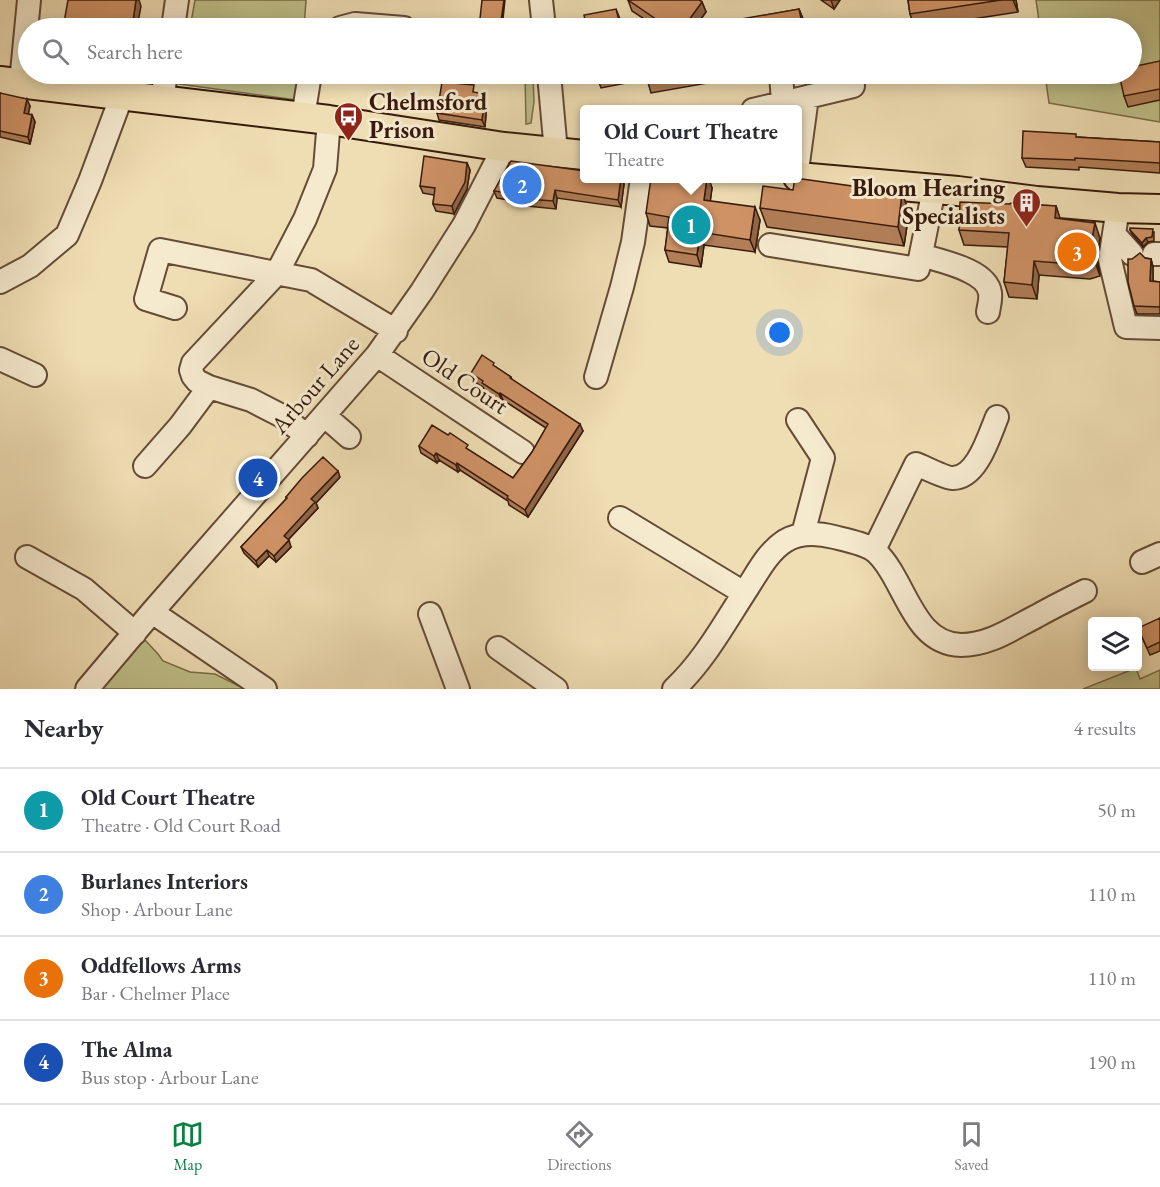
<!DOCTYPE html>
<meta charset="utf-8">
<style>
body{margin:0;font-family:"EB Garamond",serif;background:#f2f2f3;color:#2b2b33}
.controls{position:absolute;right:18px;bottom:18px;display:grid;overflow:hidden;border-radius:6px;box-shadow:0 3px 15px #0003}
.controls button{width:54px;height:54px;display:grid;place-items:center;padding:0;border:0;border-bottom:2px solid #e1e1e2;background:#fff;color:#2b2b33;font:30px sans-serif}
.you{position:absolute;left:780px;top:333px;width:21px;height:21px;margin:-15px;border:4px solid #fff;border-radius:50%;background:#1a73e8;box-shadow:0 0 0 9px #1a73e833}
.badge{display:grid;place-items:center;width:39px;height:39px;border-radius:50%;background:#0b8043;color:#fff;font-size:20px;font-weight:700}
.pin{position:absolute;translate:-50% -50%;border:3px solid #fff;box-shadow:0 2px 6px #0006}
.popup{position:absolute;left:580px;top:105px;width:222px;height:78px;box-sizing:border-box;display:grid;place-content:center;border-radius:6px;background:#fff;filter:drop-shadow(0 2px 4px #0005);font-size:20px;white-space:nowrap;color:#7c7c81}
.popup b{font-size:22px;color:#2b2b33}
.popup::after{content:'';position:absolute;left:50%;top:100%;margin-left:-12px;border:12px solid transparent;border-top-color:#fff}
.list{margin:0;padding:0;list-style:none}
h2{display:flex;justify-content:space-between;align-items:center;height:78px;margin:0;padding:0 24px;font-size:26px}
h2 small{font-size:20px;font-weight:400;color:#7c7c81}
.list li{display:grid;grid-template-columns:39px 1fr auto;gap:18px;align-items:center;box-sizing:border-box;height:84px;padding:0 24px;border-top:2px solid #e1e1e2}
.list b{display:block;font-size:22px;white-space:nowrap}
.list p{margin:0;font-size:20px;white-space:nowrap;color:#7c7c81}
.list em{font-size:20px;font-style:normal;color:#7c7c81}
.icon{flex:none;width:33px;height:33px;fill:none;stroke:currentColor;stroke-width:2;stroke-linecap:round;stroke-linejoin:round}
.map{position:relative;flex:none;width:1160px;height:689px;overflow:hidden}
.search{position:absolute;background:#fff;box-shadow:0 3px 15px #0003;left:18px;right:18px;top:18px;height:66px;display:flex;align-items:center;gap:15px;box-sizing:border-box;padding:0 21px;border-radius:33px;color:#7c7c81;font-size:22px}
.sheet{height:414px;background:#fff}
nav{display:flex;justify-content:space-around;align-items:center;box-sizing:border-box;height:84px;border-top:2px solid #e1e1e2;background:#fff;font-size:16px;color:#7c7c81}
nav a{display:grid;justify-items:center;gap:3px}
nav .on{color:#0b8043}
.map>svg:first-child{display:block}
.green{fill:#bfbf89;stroke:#7b6c4a;stroke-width:1.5}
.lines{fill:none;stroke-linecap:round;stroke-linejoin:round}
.minor-casing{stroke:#654b36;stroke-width:26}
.major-casing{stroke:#371a0c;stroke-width:32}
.minor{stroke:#f5e9ce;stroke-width:22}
.major{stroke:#efddb3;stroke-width:28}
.wall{fill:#b17e57;stroke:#371a0c;stroke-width:1.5}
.shaded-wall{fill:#906647;stroke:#371a0c;stroke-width:1.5}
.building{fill:#ce9265;stroke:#371a0c;stroke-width:1.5}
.labels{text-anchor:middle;stroke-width:6;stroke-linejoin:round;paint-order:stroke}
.poi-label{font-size:24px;font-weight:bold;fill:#371a0c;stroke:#f5e9ce;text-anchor:start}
.street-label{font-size:24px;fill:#371a0c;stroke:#f5e9ce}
</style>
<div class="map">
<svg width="1160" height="689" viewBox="0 0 1160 689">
<rect width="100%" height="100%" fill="#efddb3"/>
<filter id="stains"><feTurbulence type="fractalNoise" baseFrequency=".00333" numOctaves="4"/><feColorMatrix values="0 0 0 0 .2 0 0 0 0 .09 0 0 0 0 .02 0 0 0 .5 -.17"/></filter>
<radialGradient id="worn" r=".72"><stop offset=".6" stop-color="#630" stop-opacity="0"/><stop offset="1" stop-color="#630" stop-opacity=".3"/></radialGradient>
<path class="green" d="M195,0h111l-2,28h-114z
M1036,0h124v122l-111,-19 -4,-29h87v-46h-92z
M181,74h118l-2,26 -118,-16z
M525,74h8l1,28 -3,21 -5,1z
M145,640l13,14 5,7 27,11 25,2 30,15h-145l36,-40z
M1136,668l4,11 20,-9v19h-77z"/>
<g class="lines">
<defs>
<path id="minor" d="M541,0l3,28
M173,28l4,-28
M340,28l15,-4 49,4
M549,74l7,78
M781,74l2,28
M21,83l8,-83
M162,100l4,-26
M753,110l100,-24
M303,117l7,-43
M798,163l9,-66
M1118,208l-8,52 16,67 34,1
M1114,234l18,20
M770,245l148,24 16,-80
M1154,254h6
M921,255c19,6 66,15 69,38 1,6 -1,13 -2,19
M0,282l30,-16 37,-31 23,-54 32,-86
M175,308l-29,-9 14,-49 151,30 85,51
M377,355l146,97
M0,359l35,16
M596,377l26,-90 11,-45 9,-64
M325,416l24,21
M798,420l25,38 -20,76
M307,436l-25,-20 -31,-16 -42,-13 -12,-6 -4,-5 -2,-6 2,-7 84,-90 28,-54 20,-50 4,-49
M145,466l35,-40 29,-39
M620,518l124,75
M874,550l42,-86c8,3 29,14 36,14 25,1 37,-42 45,-61
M27,557l57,32 51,44
M1142,562l18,-8
M152,612l113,77
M430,614l28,75
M498,648l58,41
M87,689l65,-77 225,-257 45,-64 42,-66 40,-78
M674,689c31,-29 51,-67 74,-102 11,-17 20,-35 37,-46 15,-9 33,-8 49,-4 12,3 33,7 42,15 30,28 36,92 85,93 29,0 52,-17 76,-29 16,-9 32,-17 48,-25"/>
<path id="major" d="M0,81l329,39 175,27 80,8
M798,177l160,14 79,10 81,7 42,1"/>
</defs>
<use href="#minor" class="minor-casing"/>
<use href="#major" class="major-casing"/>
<use href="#minor" class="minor"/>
<use href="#major" class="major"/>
</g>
<path class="wall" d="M628,0h72l2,2 4,10 -11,16 104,-19 4,10 1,9h-146l-26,-17z
M821,0h19l-6,9z
M908,0h108l2,12 -103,16 -5,-14z
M1160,61v39l-32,7 -4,-11z
M596,74h163l-108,19 -4,-14 -46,9z
M0,93l30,13 -2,8 4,1 3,7 -5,22 -30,-7z
M476,93l9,1 2,7 -2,26 -46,-7 -2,-7z
M1077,137l83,5v31l-81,-6v3l-53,-3 -4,-9z
M467,163l3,7 -3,19 -13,25 -18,-3 -3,-7 1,-9 -11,-2 -3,-7z
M624,184l-3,23 -64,-9 -1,11 -39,-4 -2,-4 -18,-3 -3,-7z
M712,188l-2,13 50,19 -5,32 -51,-7 -3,22 -32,-5 -4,-12 3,-22 -18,-2 -4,-13z
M793,190l109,3 7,19 -5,34 -137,-19 -7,-19z
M1010,204l46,2 4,13 40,19 -3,20 3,18 -10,3 -51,-4 -2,24 -28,-2 -5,-15 4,-35 -44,-2 -5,-15z
M1130,230l24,2v9l-6,1 -5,5 -11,-13z
M1145,258l6,1 2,8v14l7,1v32h-23l-3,-8z
M496,367l15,10 1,3 71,51 -55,86 -19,-12 -1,-4 -48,-31 -2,2 -19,-12 -2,3 -16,-10 -2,-7 51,5 43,27 19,-26 14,-24 -43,-28 -1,2 -17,-11 -2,-4 -10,-6 -2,-8z
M340,477l-24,26 2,5 -30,32 3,7 -15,15 -7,-6 -11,11 -14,-14 -3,-6 45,-48v-2z
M1160,618v33l-10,4 -9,-20z"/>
<path class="shaded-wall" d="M136,0h3l2,6 -4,22h-5z
M504,0h1l-3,28h-2z
M831,0h9l-6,9z
M1013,0h3l2,12z
M702,2l4,10 -12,16h-11z
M616,9l4,10 2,9h-1z
M799,9l4,10 1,9h-1z
M485,94l2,7 -2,26 -3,-7z
M27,99l3,7 -3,14 -3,-7z
M32,115l3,7 -5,22 -2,-7z
M467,163l3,7 -3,19 -13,25 -2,-8z
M621,178h1l2,6 -3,23 -3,-7z
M707,178h2l3,10 -3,24 -5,-12z
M555,190l2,8 -1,11 -3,-8z
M902,193l7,19 -5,34 -6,-19z
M1056,206l5,15 -6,-3z
M755,207l5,13 -5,32 -5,-12z
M1095,223l5,15 -3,20 3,18 -5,-14 -4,-18z
M700,232l4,13 -3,22 -4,-12z
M1146,238l2,4 -5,5 -1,-4z
M1151,259l2,8v22l-3,-8z
M1034,261l5,14 -2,24 -5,-14z
M500,393l3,7 -1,2 -3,-8z
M580,424l3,7 -55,86 -3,-7z
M436,453l3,7 -2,3 -3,-7z
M457,463l3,7 -2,2 -2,-7z
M338,471l2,6 -24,26 2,5 -32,34 -2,-6 27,-37z
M289,540l2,7 -15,15 -2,-6z
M267,550l2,6 -11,11 -2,-6z"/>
<path class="building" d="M68,0h68l-4,28h-69z
M482,0h22l-4,28h-21z
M628,0h71l3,2 -19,26h-14z
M908,0h93l-91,14z
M616,9l5,19h-34l-3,-13z
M799,9l4,19h-113z
M1160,61v28l-36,7 -5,-22h12v-7z
M596,74h22l-21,4z
M646,74h52l-51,9z
M442,82l32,3 -1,7 12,2 -3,26 -45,-7z
M0,93l27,6 -3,14 8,2 -4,22 -28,-6z
M1023,131l53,3v3l84,5v21l-85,-5v2l-53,-2z
M424,156l43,7 -2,19 -13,24 -19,-2 2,-16 -15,-2z
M511,161l74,10v7h36l-3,22 -63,-10 -2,11 -39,-3 1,-4 -21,-3z
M651,178h9l14,3v-3h33l-3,22 51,7 -5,33 -50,-8 -3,23 -32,-5 4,-33 -23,-4z
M795,178l107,15 -4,34 -138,-19 3,-22 30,4z
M960,202l50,2 1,-1 45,3 -1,12 40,5 -4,21 4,18 -10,3 -51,-4 -2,24 -28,-3 5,-49 -50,-3z
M1130,228l23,1 -1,8 -6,1 -4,5 -12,-13z
M1140,253l5,5 6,1 -1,22 10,1v25l-26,-1 -6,-24v-23h4z
M482,355l12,8 -1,2 18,12 -1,1 70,46 -55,86 -18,-12 1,-2 -51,-33 -1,2 -20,-12 -2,3 -15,-10 13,-21 16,10 2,-2 18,12 -2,3 47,30 19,-26 16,-28 -48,-31 -1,1 -17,-11 1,-2 -12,-8z
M323,457l15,14 -27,28 4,3 -31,34 5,4 -15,16 -7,-6 -11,11 -15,-14 46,-49 -1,-1 16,-19z
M1160,618v24l-13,6 -9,-20z"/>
<defs>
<symbol id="bus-pin" viewBox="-11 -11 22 30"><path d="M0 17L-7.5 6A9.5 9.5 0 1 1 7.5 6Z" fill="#8f2418" stroke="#f5e9ce"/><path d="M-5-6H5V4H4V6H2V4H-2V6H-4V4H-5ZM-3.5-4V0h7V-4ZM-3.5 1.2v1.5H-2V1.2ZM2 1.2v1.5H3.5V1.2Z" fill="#fff"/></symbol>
<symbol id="building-pin" viewBox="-11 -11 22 30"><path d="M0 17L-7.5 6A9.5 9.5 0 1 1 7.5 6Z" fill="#8f2418" stroke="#f5e9ce"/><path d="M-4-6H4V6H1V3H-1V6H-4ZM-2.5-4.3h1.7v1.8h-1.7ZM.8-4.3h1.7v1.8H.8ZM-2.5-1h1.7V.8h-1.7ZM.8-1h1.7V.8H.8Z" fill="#fff"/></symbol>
</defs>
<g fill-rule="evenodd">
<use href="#bus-pin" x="332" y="100" width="33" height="45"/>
<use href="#building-pin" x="1010" y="186" width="33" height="45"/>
</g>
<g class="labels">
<g class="poi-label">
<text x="369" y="110">Chelmsford<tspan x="369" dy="28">Prison</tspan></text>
<text x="1005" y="196" text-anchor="end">Bloom Hearing<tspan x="1005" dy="28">Specialists</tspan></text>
</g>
<g class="street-label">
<text transform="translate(465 381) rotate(34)" y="8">Old Court</text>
<text transform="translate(315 385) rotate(-49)" y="8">Arbour Lane</text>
</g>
</g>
<rect width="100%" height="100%" filter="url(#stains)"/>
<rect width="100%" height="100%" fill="url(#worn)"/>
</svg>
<div class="controls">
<button><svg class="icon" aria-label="layers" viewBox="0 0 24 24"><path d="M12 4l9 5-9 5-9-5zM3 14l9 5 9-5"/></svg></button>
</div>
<div class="you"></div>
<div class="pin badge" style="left:691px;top:225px;background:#0f9aa8">1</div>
<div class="popup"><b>Old Court Theatre</b>Theatre</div>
<div class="pin badge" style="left:522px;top:185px;background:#3f7fe0">2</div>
<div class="pin badge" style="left:1077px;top:252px;background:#e8710a">3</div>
<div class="pin badge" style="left:258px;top:478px;background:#1a4fb4">4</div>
<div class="search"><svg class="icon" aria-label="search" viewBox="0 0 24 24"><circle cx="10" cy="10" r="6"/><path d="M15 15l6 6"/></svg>Search here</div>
</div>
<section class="sheet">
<h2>Nearby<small>4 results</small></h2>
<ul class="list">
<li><span class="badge" style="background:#0f9aa8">1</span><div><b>Old Court Theatre</b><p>Theatre · Old Court Road</p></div><em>50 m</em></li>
<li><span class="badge" style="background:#3f7fe0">2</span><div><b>Burlanes Interiors</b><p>Shop · Arbour Lane</p></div><em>110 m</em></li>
<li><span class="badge" style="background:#e8710a">3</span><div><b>Oddfellows Arms</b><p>Bar · Chelmer Place</p></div><em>110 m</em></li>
<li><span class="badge" style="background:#1a4fb4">4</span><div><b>The Alma</b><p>Bus stop · Arbour Lane</p></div><em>190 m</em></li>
</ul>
</section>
<nav>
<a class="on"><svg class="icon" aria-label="map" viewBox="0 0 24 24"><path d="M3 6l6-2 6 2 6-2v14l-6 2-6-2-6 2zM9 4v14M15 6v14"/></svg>Map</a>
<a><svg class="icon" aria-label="directions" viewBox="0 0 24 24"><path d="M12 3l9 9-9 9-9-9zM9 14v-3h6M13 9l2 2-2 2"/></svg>Directions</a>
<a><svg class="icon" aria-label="saved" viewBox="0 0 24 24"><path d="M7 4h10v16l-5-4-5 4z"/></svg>Saved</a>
</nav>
